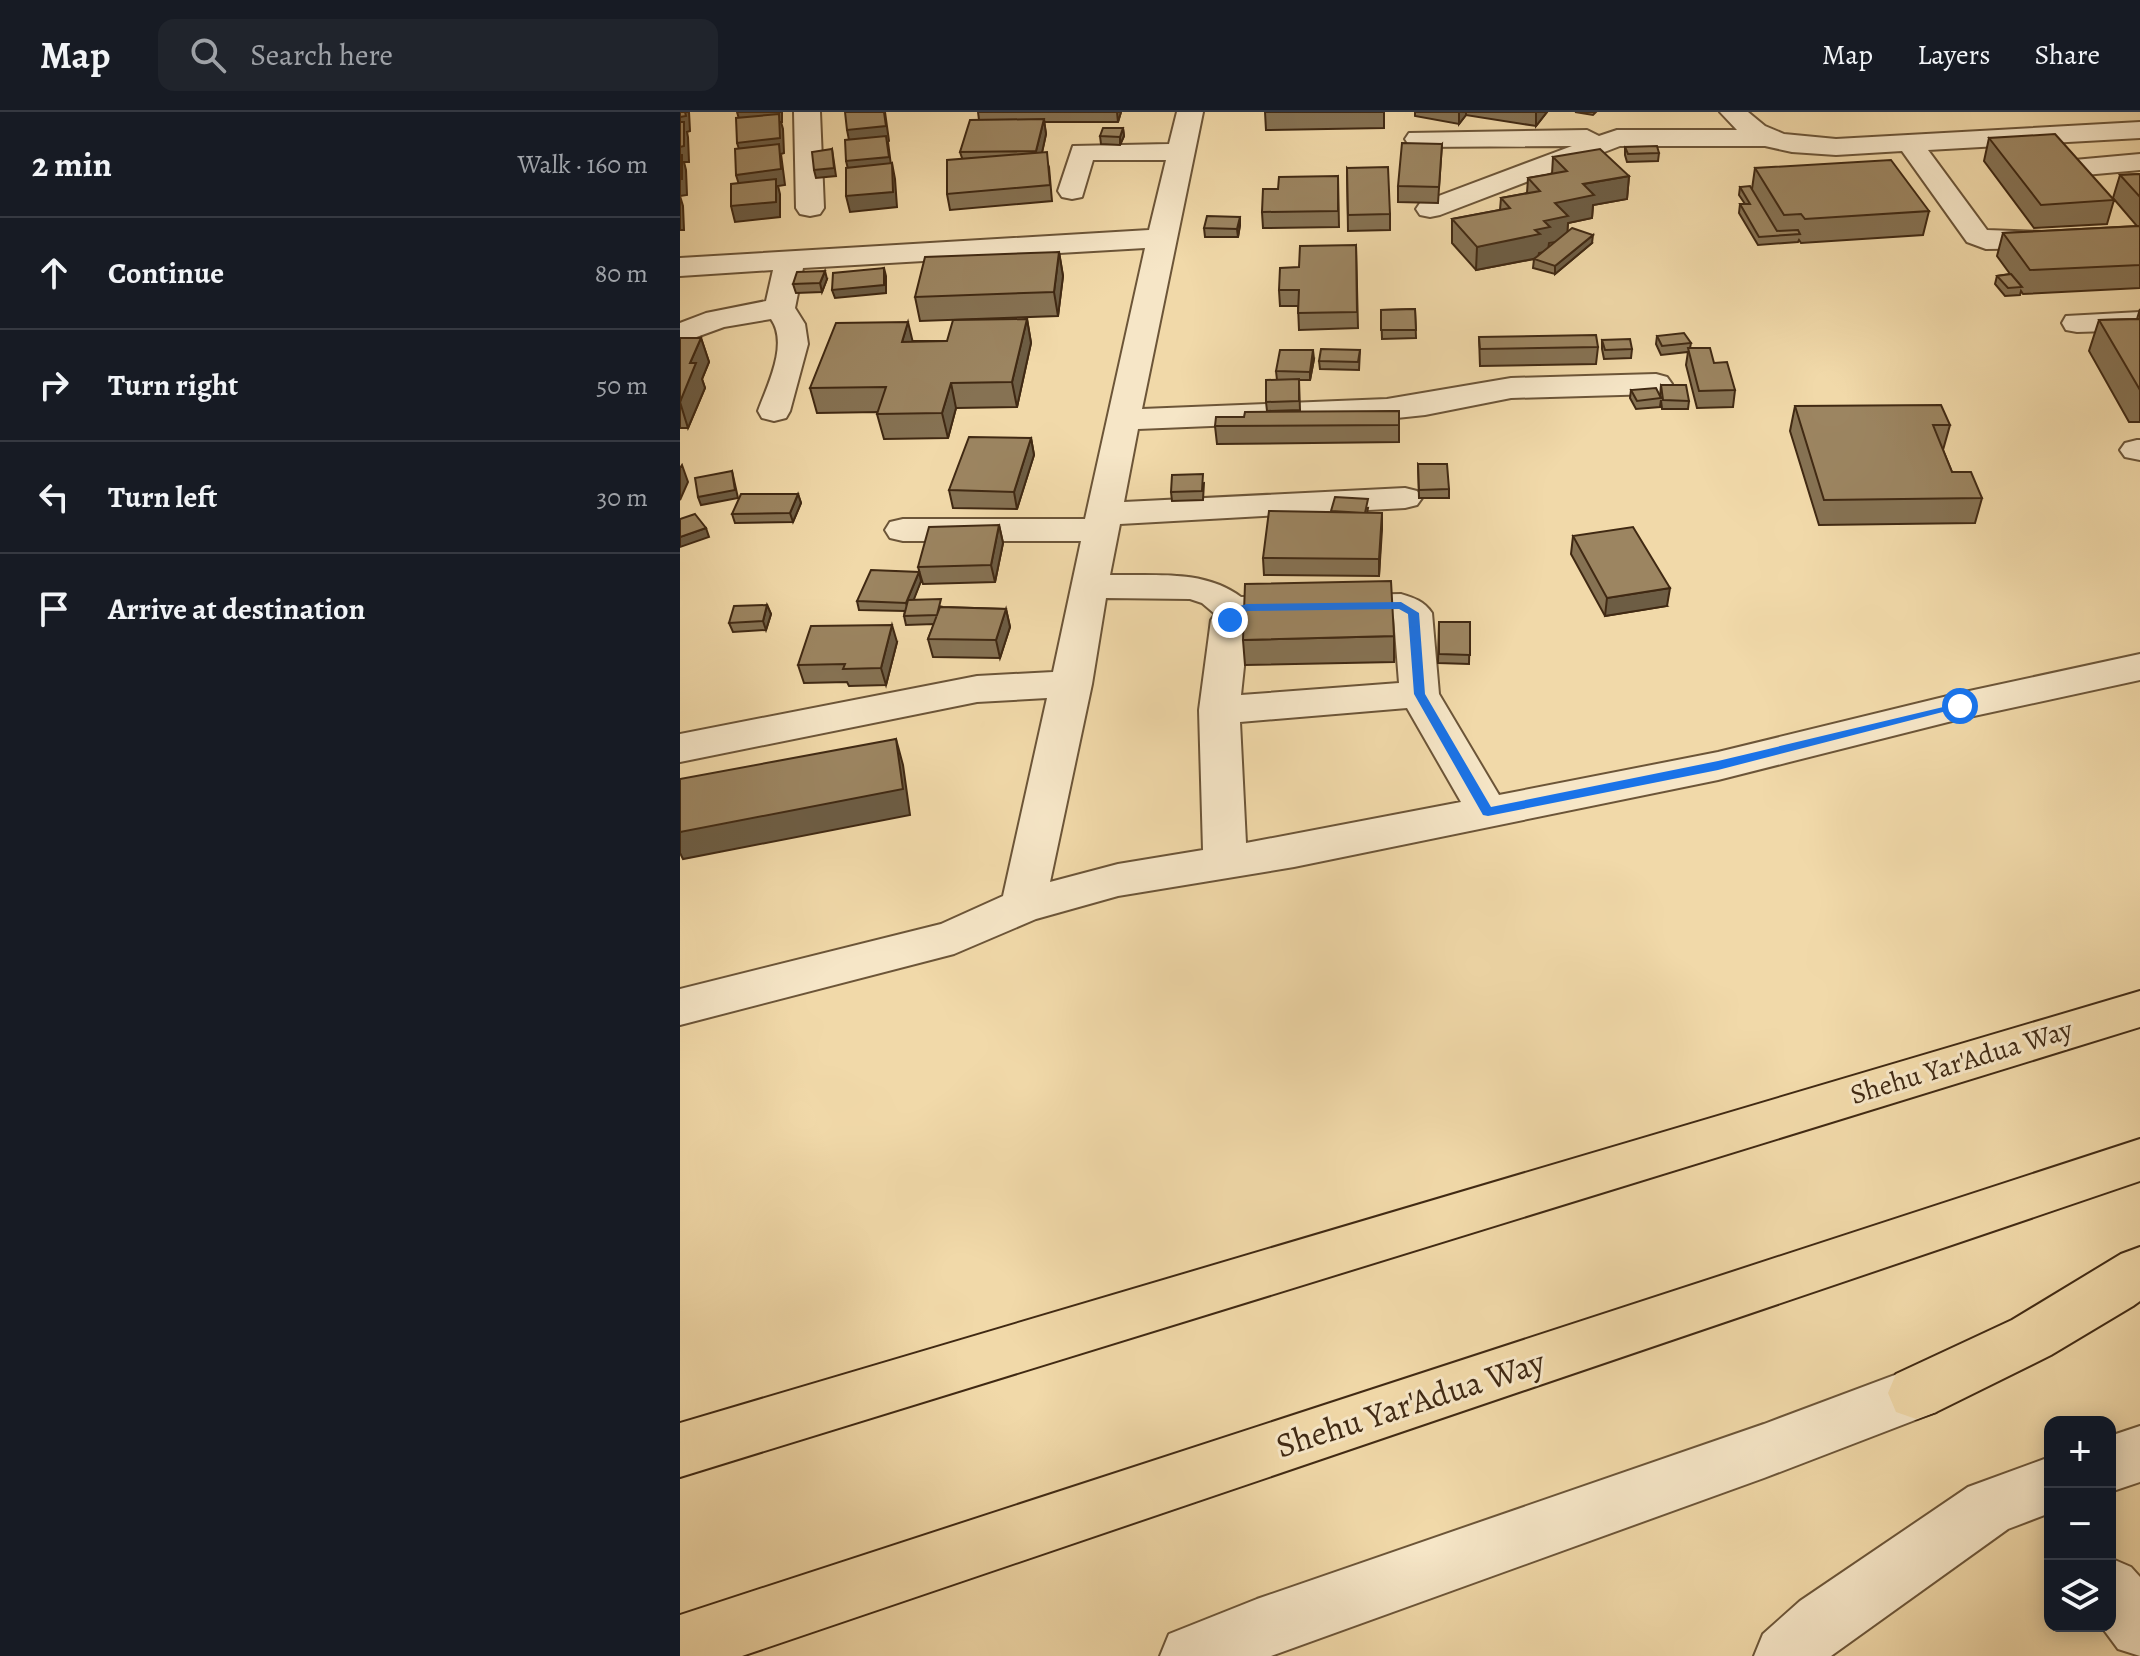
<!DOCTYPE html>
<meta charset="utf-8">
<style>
body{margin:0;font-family:Alegreya,serif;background:#20242c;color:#f1f3f6}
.controls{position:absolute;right:24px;bottom:24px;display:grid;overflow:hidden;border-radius:16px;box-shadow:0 4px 20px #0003}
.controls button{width:72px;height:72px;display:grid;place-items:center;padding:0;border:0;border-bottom:2px solid #363941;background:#171b24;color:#f1f3f6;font:40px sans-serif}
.stop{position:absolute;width:24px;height:24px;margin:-18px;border:6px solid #1a73e8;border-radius:50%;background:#fff}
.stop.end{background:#1a73e8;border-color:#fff;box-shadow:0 2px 8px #0008}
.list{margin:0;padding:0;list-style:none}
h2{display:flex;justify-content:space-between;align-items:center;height:104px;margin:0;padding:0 32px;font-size:34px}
h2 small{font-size:26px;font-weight:400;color:#9ea1a6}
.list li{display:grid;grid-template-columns:52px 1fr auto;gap:24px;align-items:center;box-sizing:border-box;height:112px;padding:0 32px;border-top:2px solid #363941}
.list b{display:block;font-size:30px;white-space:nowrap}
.list em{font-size:26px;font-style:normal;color:#9ea1a6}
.icon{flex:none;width:44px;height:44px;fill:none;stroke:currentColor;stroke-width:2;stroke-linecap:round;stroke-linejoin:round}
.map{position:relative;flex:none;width:1460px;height:1544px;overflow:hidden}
header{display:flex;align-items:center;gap:48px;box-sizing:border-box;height:112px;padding:0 40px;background:#171b24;border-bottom:2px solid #363941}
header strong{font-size:38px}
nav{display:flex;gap:44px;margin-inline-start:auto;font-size:28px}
.search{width:560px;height:72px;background:#20242c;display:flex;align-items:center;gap:20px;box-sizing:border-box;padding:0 28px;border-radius:16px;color:#9ea1a6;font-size:30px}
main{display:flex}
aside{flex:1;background:#171b24}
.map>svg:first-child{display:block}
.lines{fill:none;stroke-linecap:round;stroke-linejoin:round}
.minor-casing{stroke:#6c5538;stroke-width:4}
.highway-casing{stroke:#402913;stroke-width:4}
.minor{fill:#f6e6c7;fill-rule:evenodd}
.highway{fill:#f1d9a9;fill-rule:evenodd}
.wall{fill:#867253;stroke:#402913;stroke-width:2}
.shaded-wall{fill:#6d5d44;stroke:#402913;stroke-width:2}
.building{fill:#9c8561;stroke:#402913;stroke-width:2}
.route{fill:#1a73e8}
.labels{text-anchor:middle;stroke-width:6;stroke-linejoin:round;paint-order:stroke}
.street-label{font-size:28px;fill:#402913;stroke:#f6e6c7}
.near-street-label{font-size:34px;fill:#402913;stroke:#f6e6c7}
</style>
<header>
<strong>Map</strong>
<div class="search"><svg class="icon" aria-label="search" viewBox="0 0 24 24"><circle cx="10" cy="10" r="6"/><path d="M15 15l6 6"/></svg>Search here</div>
<nav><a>Map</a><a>Layers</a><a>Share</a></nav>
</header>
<main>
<aside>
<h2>2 min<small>Walk · 160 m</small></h2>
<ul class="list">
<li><svg class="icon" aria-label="ahead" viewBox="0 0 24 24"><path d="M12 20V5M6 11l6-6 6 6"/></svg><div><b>Continue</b></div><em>80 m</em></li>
<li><svg class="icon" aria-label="right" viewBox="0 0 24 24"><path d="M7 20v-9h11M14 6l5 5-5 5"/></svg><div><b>Turn right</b></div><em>50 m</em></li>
<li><svg class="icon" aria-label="left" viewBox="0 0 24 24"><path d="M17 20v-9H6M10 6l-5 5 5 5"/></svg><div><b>Turn left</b></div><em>30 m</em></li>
<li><svg class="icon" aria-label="arrive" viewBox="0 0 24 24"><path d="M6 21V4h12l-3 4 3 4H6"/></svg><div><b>Arrive at destination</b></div></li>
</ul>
</aside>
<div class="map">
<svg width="1460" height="1544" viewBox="0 0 1460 1544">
<rect width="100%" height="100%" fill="#f1d9a9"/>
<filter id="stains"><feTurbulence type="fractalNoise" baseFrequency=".0025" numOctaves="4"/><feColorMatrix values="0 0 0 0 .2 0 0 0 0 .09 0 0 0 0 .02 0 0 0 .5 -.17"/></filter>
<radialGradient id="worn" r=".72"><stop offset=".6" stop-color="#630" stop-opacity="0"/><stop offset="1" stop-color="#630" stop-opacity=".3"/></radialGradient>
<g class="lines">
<defs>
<path id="minor" d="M114,0h26l4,96 -4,6 -10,2 -10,-2 -4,-6z
M497,0h26l-61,297 245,-10 124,-21 145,-4 11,3 5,7 -5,7 -11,3 -145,4 -86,17 -38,4 -249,10 -14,73 281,-14 12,3 5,7 -5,7 -12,3 -285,16 -10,51c44,1 94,-6 131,22l160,-3c13,4 23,7 31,19l7,81 60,101 219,-43 242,-59 180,-39v26l-180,39 -242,61 -424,87 -176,29 -82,23 -82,35 -274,71v-36l261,-65 62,-28 44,-198 -70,4 -297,60v-28l297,-58 76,-4 28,-131h-178l-13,-3 -5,-8 5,-8 13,-3h182l60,-271 -342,20 -8,40 10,16 3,20 -18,67 -4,7 -12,3 -12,-3 -4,-7c9,-25 31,-67 13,-92l-47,8 -44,16v-20l26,-10 60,-12 7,-31 -93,6v-18l469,-28 17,-70h-73l-11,37 -10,2 -10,-2 -4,-6 15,-45 96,-2zM426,486l84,1 12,4 13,11 -4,6 -12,90 4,140 -85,14 -68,18 42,-198zM714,506l5,65 -158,12 8,-76zM727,596l54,94 -215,41 -6,-121z
M1040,0h28l17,14 19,8 52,5 304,-17v16l-212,12 59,80 85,3 4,6 -4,6 -10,3 -76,1 -19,-7 -65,-91 -66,4 -44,-3 -27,-6h-145l-180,69 -10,2 -10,-2 -4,-6 4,-6 152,-57 -154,1 -9,-2 -4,-6 4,-6 178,-3 12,6 18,-6h120z
M1460,42v16l-66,6 -10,-2 -3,-6 3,-6 10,-2z
M1460,200v18l-63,2 -11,-2 -4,-7 4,-7z
M1457,328h3v20l-15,-3 -5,-7 5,-7z
M1236,1255l20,7 8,19 -8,19 -172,66 -493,178h-111l9,-22 88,-35 507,-175z
M1460,1314v56l-30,10v-56z
M1370,1345v56l-42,16 -177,127h-77l9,-22 37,-33 168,-114z
M1430,1446l21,9 9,10v79l-22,-7 -17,-23h9z"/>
<path id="highway" d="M1460,879v36l-1460,450v-54z
M1460,1027v42l-1398,475h-62v-41z
M1460,1135v54l-7,5 -82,49 -115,57 -20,7 -20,-7 -8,-19 8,-19 116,-54 109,-66z"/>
</defs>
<use href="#minor" class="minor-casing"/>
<use href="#highway" class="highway-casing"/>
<use href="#minor" class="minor"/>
<use href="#highway" class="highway"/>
</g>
<path class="wall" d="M298,0h143l-3,10h-74l2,12 -4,18 7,15 3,34 -102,9 -3,-16 15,-36 -2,-6 19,-32z
M585,0h119v16l-118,2z
M735,0h132l-11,14 -70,-11 -7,9 -44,-8z
M895,0h21l-3,3z
M443,16l1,8 -4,9 -19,-1 -1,-8z
M1309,26l125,62 -7,24 -73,4 -50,-67z
M762,32l-4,59 -40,-1v-16z
M945,35l34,6 -1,8 -31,1 -2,-7z
M873,45l76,19 -2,23 -34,6 -1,13 -24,5 -1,9 25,11 -37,31 -22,-6 1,-9 -58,11 -24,-27v-24l48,-9 1,-12 26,-5 1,-15 24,-4z
M667,56l43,46v16l-42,1z
M1075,56l174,43 -6,24 -122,8 -2,-3 -1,2 -40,3 -19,-32 1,-9h5l-6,-9 1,-8 12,2z
M1460,62v114l-117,6 -2,-3 -1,4 -15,1 -10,-12 2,-8 13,-2 -13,-18 6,-23 134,-7 -24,-28 7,-23z
M658,64l1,51 -76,1 -1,-16 16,-23z
M560,105v8l-2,12h-33l-1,-9z
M676,133l2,83 -59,2 -1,-24h-18l-1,-16 20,-23z
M379,140l4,24 -5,40 -138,5 -5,-24z
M147,167l-5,13 -26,1 -3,-9z
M735,197l1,29 -34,1 -1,-29z
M1460,197v113h-11l-40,-71 10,-31 38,-1z
M347,207l4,24 -14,64 -61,1 -8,30 -64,1 -7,-25 1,-2 -61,1 -7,-25 103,-47h34z
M977,224l34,7 -1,5 24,15 21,27 -2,17 -36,1 -11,-43 2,-13 -27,3 -5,-11z
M799,225l119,10 -2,17 -116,2z
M0,226h21l8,24 -7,17 3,9 -17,40h-8z
M922,228l30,9 -1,9 -27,1 -2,-10z
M680,238l-1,20 -39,-1 -1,-8z
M634,247l-4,21h-11l1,30 -33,1 -1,-9 11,-22 -1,-9z
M981,273l28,16 -1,8h-26l-1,-9 -1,7 -24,2 -6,-11 1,-8 29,7z
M1115,294l155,19 -7,25 9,22 30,26 -7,25 -156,2 -29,-94z
M719,299v31l-182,2 -2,-18 29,-9z
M351,326l3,17 -17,54 -64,-1 -4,-18z
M738,352l31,25v9h-30z
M524,371l-1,17 -31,1 -1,-9z
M118,382l3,9 -8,19 -58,1 -3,-9z
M688,396l-1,5h15l-3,63 -115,-1 -1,-17 69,-46z
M319,413l4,18 -8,39 -72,2 -5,-17z
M893,424l94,70 -62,10 -34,-62z
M239,460l2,9 -8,19 30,7 63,2 4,18 -10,31 -67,-1 -5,-18 6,-15 -28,1 -2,-9 1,-5 -46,-1 -2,-9z
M87,493l4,9 -5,16 -33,2 -4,-9z
M759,510h31l-1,42 -31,-1z
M714,524v26l-149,3 -2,-25z
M217,530l-11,43 -37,1 -2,-4 -43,1 -6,-18z"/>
<path class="shaded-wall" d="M5,0h4l1,19 -3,1 1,5 1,25h-5l2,8 1,25 -7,1 3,10 1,24h-4v-113z
M57,0h45v10h-1l2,7 1,24 -3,1 4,31 -7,1 2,8v23l-45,5 -4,-16 10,-15 -5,-16 6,-17 -5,-15 4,-17z
M168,0h37l4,29 -1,1 4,31 -42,4 -4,-16 4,-16 -3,-15z
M437,0h4l-3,10z
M779,0h7v3l-7,9z
M856,0h11l-11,14z
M364,7l2,15 -7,33 -3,-16z
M443,16l1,8 -4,9v-8z
M152,37l4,27 -20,2 -2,-8z
M212,51l3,16 2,28 -47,5 -4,-16z
M949,64l-2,23 -34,6 -1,13 -24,5 -1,17 -18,3 -1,8 -9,2 -1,5 -62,12 1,-23 58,-17 9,-9 11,-18 28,-19z
M560,105v8l-2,12 -1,-8z
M913,123l-1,8 -37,31v-8z
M379,140l4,24 -5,40 -4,-24z
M204,156l2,8v17l-51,5 -3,-8z
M145,159l2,8 -5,13 -2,-9z
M347,207l4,24 -14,64 -5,-25z
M228,210l6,25 -12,-5z
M21,226l8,24 -7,17 3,9 -17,40 -8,-26 10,-39z
M633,238l1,9 -4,21v-8z
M271,271l5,25 -8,30 -6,-25z
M351,326l3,17 -17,54 -3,-17z
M2,353l6,17 -8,18v-32z
M52,359l6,27 -37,7 -3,-8z
M118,382l3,9 -8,19 -3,-9z
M702,401v17l-3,46v-17z
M319,413l4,18 -8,39 -4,-17z
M26,416l3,9 -29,10v-10z
M239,460l2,9 -12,31 -3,-9z
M990,476l-3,18 -62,10 2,-18z
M87,493l4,9 -5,16 -3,-9z
M326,497l4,18 -10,31 -4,-18z
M212,513l5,17 -11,43 -5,-17z
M216,627l7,26 7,50 -227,44 -3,-6v-21z"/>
<path class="building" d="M0,0h5l1,4 -6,1z
M165,0h39l2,14 -39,4z
M99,2l1,24 -43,5 -1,-25z
M364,7l-8,32 -76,1 10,-32z
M0,10h4v24l-4,1z
M423,16h20l-3,9 -20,-1z
M1375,22l59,66 -73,5 -52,-67z
M206,24l3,21 -43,4 -1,-21z
M722,31l40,1 -3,43 -41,-1z
M99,32l2,25 -45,6 -1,-26z
M977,34l2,7 -31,1 -3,-7z
M152,37l2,19 -20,2 -2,-18z
M920,37l29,27 -46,8 11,11 -39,8 13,13 -24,5 6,6 -15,3 5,4 -63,13 -25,-28 58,-11 -9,-10 39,-7 -12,-13 39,-7 -14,-14z
M367,40l3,33 -103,9v-34z
M0,43h2v24h-2z
M1211,48l38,51 -124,8 -4,-5 -17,1 -29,-47z
M212,51l1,29 -47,4v-28z
M708,55l2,47 -42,1 -1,-47z
M1460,62v23l-20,-22z
M658,64v35l-76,1 1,-23h15l1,-12z
M96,67v23l-45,4v-22z
M1070,74l27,45 21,-1 2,4 -41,3 -19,-33h10l-10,-17z
M527,104l33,1 -3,12 -33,-1z
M1460,114v39l-110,5 -27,-37z
M892,116l21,7 -38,31 -21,-7z
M676,133l1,67 -59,1 1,-23h-20l1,-22 19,-1 1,-21z
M379,140l-5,40 -139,5 10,-40z
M204,156v17l-52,5 1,-17z
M145,159l-5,12 -27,1 4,-12z
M1331,162l11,13 -14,1 -11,-12z
M735,197l1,21h-35v-20z
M347,207l-15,63 -61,1 -9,30 -65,1 9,-27 -76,1 26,-65 72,-1 -6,20 45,-1 6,-21z
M1460,207v71l-41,-70z
M1004,221l7,10 -29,3 -5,-10z
M916,223l2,12 -118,2 -1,-12z
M0,226h21l-11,25h6l-16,39z
M950,227l2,10 -27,1 -3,-10z
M1008,236h22l4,15 13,-1 8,28 -36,1z
M641,237l39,1 -2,12 -39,-1z
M600,238h33l-3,22 -34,-1z
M619,267v22l-33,1v-22z
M981,273h25l3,16 -26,-1z
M976,276l5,10 -24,3 -6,-11z
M1261,293l9,20h-17l19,47h19l11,26 -158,2 -29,-94z
M719,299v14l-184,1 1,-9h28l1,-5z
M289,325l62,1 -17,54 -65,-2z
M738,352h29l2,25 -30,1z
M52,359l3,19 -37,7 -3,-19z
M523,362l-1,17 -31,1 1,-17z
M61,382h57l-8,19 -58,1z
M655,385l33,2 -3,14 -34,-2z
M589,399l113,2 -3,46 -116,-1z
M15,402l11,14 -26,9v-18z
M319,413l-8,40 -73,2 11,-40z
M953,415l37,61 -63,10 -34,-62z
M191,458l48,2 -13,31 -49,-2z
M711,469l3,55 -151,4 2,-56z
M261,487l-4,16 -33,1 4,-16z
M87,493l-4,16 -34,2 5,-17z
M260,495l66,2 -10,31 -68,-1z
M759,510h31v33l-31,-1z
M212,513l-11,43 -38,1 2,-5 -47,1 13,-39z
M216,627l7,50 -223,43v-53z"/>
<path class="route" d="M721,490l18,11 6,81 66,113 227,-46 242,-58 6,3 -248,64 -230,46 -5,-1 -69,-121 -6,-80 -9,-5 -151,2 -8,2 -6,10 -10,-3 8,-12 15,-4z"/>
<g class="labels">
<g class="street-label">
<text transform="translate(1281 949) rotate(-17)" y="10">Shehu Yar'Adua Way</text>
</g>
<g class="near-street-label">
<text transform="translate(730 1291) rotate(-18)" y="12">Shehu Yar'Adua Way</text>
</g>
</g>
<rect width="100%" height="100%" filter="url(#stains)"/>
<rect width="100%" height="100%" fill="url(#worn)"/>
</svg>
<div class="controls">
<button>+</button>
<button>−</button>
<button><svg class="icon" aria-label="layers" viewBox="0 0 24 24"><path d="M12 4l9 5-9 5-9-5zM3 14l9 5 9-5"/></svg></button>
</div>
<div class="stop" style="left:1280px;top:594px"></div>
<div class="stop end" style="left:550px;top:508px"></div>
</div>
</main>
